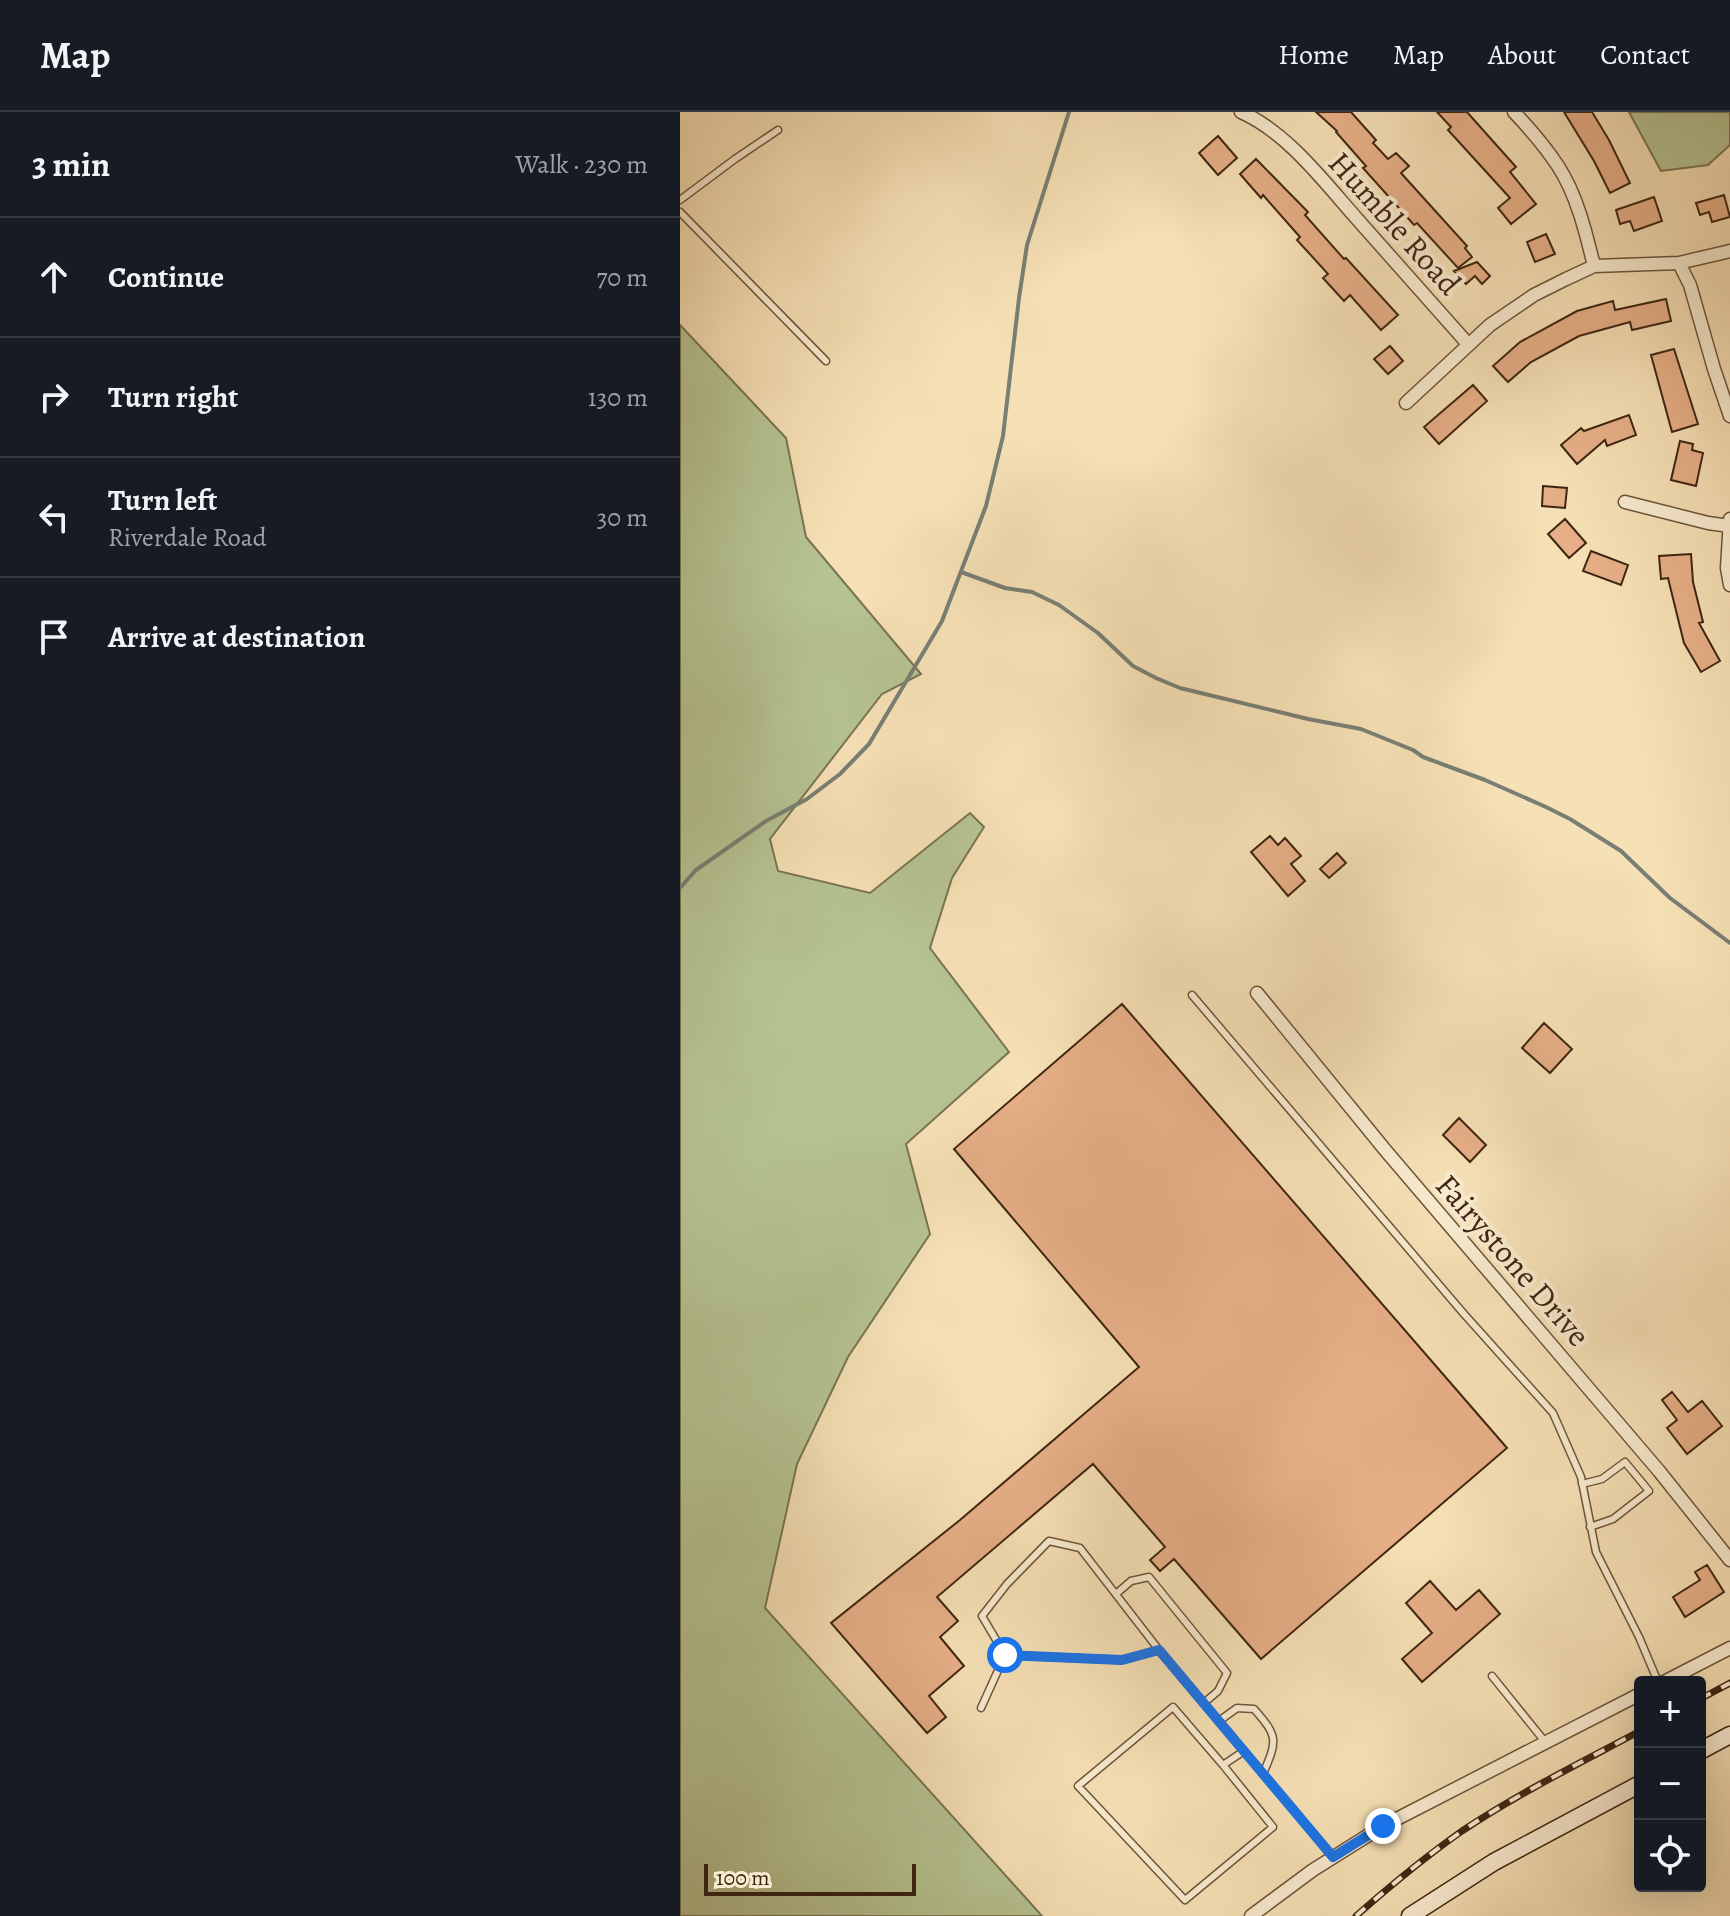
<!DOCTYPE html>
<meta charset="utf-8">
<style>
body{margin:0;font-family:Alegreya,serif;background:#20242c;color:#f1f3f6}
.controls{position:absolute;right:24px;bottom:24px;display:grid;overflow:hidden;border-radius:8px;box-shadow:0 8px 32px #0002}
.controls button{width:72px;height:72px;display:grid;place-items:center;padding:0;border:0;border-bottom:2px solid #363941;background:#171b24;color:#f1f3f6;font:40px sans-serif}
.scale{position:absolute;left:24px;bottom:20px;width:212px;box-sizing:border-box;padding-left:8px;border:4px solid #3f2512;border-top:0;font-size:22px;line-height:28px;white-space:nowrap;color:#3f2512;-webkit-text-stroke:6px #f9ebcf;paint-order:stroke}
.stop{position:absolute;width:24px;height:24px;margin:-18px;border:6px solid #1a73e8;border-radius:50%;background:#fff}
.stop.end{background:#1a73e8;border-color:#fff;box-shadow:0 2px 8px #0008}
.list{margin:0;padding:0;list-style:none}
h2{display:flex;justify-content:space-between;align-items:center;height:104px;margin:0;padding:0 32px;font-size:34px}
h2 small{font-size:26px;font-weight:400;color:#9ea1a6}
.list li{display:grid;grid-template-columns:52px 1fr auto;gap:24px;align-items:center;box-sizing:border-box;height:120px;padding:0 32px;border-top:2px solid #363941}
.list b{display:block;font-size:30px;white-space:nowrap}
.list p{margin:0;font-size:26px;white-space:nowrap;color:#9ea1a6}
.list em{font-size:26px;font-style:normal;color:#9ea1a6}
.icon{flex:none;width:44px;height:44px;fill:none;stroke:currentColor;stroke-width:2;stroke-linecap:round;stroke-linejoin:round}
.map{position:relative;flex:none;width:1050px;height:1804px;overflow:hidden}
header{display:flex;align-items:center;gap:48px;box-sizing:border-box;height:112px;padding:0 40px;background:#171b24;border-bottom:2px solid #363941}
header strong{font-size:38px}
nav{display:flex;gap:44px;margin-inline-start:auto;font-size:28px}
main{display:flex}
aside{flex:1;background:#171b24}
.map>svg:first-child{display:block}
.green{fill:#b6c392;stroke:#7a7452;stroke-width:2}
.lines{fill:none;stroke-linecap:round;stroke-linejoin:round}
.stream{stroke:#797f74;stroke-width:4}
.building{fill:#e7af87;stroke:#3f2512;stroke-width:2}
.service-casing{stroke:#6d543b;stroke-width:9}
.minor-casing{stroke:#6d543b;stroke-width:15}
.secondary-casing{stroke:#3f2512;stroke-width:19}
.service{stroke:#f9ebcf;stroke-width:6}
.minor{stroke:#f9ebcf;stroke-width:12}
.secondary{stroke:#f9ebcf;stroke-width:16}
.rail-casing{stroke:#3f2512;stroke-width:7}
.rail{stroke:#f9ebcf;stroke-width:4;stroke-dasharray:12;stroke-linecap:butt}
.route{stroke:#1a73e8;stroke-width:10}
.labels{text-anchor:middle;stroke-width:8;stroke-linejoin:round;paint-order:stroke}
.street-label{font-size:32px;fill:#3f2512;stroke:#f9ebcf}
</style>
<header>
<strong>Map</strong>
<nav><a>Home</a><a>Map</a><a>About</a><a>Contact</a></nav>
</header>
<main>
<aside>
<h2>3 min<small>Walk · 230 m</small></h2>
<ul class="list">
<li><svg class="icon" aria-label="ahead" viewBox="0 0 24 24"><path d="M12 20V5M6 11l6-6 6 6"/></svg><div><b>Continue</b></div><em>70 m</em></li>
<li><svg class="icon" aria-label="right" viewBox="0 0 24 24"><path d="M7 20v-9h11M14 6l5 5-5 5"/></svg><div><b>Turn right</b></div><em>130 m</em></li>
<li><svg class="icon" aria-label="left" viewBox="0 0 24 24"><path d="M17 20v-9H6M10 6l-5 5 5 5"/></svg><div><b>Turn left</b><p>Riverdale Road</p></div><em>30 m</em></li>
<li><svg class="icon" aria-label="arrive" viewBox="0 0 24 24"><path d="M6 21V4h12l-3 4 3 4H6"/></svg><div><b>Arrive at destination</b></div></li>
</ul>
</aside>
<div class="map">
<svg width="1050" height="1804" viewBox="0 0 1050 1804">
<rect width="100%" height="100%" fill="#f6e0b5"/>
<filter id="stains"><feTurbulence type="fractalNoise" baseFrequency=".0025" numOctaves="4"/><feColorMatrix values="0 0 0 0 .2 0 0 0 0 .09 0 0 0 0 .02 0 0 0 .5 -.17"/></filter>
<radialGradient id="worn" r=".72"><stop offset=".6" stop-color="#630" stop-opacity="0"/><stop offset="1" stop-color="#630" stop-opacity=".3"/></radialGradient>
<path class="green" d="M949,0h101v33l-22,20 -47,6z
M0,213l106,113 20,99 115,137 -39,20 -112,145 8,32 92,22 100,-80 14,14 -32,51 -22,70 79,104 -103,92 24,90 -82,123 -51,107 -32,144 277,308h-362z"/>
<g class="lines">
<path class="stream" d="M281,460l44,16 27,4 27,13 39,28 35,33 23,12 24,10 128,31 53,10 52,21 10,7 62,23 61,27 24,12 51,32 49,47 60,45
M0,776l16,-18 70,-49 41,-22 33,-25 29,-30 73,-123 44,-115 17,-70 16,-138 8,-53 42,-133"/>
</g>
<path class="building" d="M636,0h35l25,28 -3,3 15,16 8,-6 13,13 -8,7 66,73 -2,2 7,9 -14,11 -41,-45 -3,2 -51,-57 3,-2 -30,-34 1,-1z
M757,0h30l49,55 -6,5 26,32 -25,20 -13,-16 12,-10 -62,-68 3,-3z
M884,0h28l17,28 21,43 -20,10 -16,-32z
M538,24l19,22 -19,17 -19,-22z
M576,47l52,53 -3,3 39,44 2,-1 52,57 -17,15 -31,-35 -6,6 -21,-23 5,-4 -31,-34 3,-3 -37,-42 -2,3 -21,-24z
M1044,83l6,22 -18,5 -3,-10 -9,3 -4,-12z
M974,85l8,24 -28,10 -4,-10 -10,3 -4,-14z
M866,122l9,20 -20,8 -8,-20z
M797,150l13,14 -8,8 -7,-8 -9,8 -12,-13z
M986,187l5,22 -39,9 -2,-8 -51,14 -48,26 -23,20 -15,-16 27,-24 57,-31 36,-10 2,9z
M710,234l13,15 -15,13 -14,-15z
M994,237l24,75 -26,8 -21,-77z
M793,273l14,16 -48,43 -15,-17z
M949,303l7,20 -29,11 -2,-6 -28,24 -16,-19 20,-17 3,3z
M1000,329l13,3 -1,6 11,3 -7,33 -25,-6z
M863,374l24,2 -2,20 -23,-2z
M885,407l21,24 -17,15 -21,-24z
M911,439l37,14 -7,20 -38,-14z
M1011,442l2,28 10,40 -4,1 21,38 -19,11 -17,-29 -16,-65 -7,1 -2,-23z
M590,724l8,9 7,-7 16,18 -10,8 14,17 -17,15 -37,-44z
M657,741l9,10 -17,15 -9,-9z
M442,892l385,444 -246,211 -87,-100 -14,12 -10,-11 15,-13 -72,-83 -156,133 21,24 -18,16 24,29 -35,30 17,21 -19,16 -96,-110 129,-103 179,-153 -185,-218z
M864,911l28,26 -22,24 -28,-25z
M779,1006l27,27 -16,17 -27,-27z
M992,1280l16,20 14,-11 20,25 -35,28 -20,-26 10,-8 -15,-20z
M1027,1453l17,27 -39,25 -12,-20 27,-17 -5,-8z
M750,1469l26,29 23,-20 21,24 -78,68 -20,-23 30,-26 -26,-30z"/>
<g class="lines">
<defs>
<path id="service" d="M0,88l55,-41 43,-29
M0,100l146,149
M512,883l272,319 89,99 28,64 15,75 43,85 19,45
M902,1372l20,-5 23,-17 24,29 -36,28 -23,8
M369,1429l31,7 79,102 -37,10 -117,-5 -23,-39 25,-32z
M436,1482l15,-13 18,-4 78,96 -9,18 -14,12
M479,1538l174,207
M812,1564l54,67
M301,1596l24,-53
M539,1609l18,-13 17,1c25,28 23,32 9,65
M543,1653l50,62 -88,73 -107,-114 95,-79 50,58 21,-14"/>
<path id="minor" d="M561,0c46,20 84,71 117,108 36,41 73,82 110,124
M834,0c16,17 31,34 44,54 19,29 28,67 36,100
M999,151l11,22 24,84 16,47
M726,291l84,-78 44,-30 32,-16 28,-13 85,-3 51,-12
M945,390l83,21 22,3
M1050,407l-3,49 3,17
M577,881l129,158 273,320 71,89
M984,1570l66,-34
M571,1804l62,-46 70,-44 257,-132"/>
<path id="secondary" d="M1020,1639l30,-16
M730,1804l84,-54 146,-78"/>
</defs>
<use href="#service" class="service-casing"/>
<use href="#minor" class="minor-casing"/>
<use href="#secondary" class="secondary-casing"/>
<use href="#service" class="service"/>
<use href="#minor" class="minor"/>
<use href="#secondary" class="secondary"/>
<defs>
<path id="rail" d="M1020,1587l30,-16
M676,1804c34,-30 69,-59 106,-85 57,-38 118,-68 178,-100"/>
</defs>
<use href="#rail" class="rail-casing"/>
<use href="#rail" class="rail"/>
</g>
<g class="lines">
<path class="route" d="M325,1543l117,5 37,-10 174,207 50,-31"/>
</g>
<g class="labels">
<g class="street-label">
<text transform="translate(715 111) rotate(48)" y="11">Humble Road</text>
<text transform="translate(833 1148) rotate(49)" y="11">Fairystone Drive</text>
</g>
</g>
<rect width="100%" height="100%" filter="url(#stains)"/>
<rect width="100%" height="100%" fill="url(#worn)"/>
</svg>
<div class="controls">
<button>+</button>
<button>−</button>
<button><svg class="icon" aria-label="locate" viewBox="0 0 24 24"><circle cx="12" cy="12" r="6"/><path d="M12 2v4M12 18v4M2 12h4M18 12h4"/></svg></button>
</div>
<div class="scale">100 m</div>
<div class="stop" style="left:325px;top:1543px"></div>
<div class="stop end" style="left:703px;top:1714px"></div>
</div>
</main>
